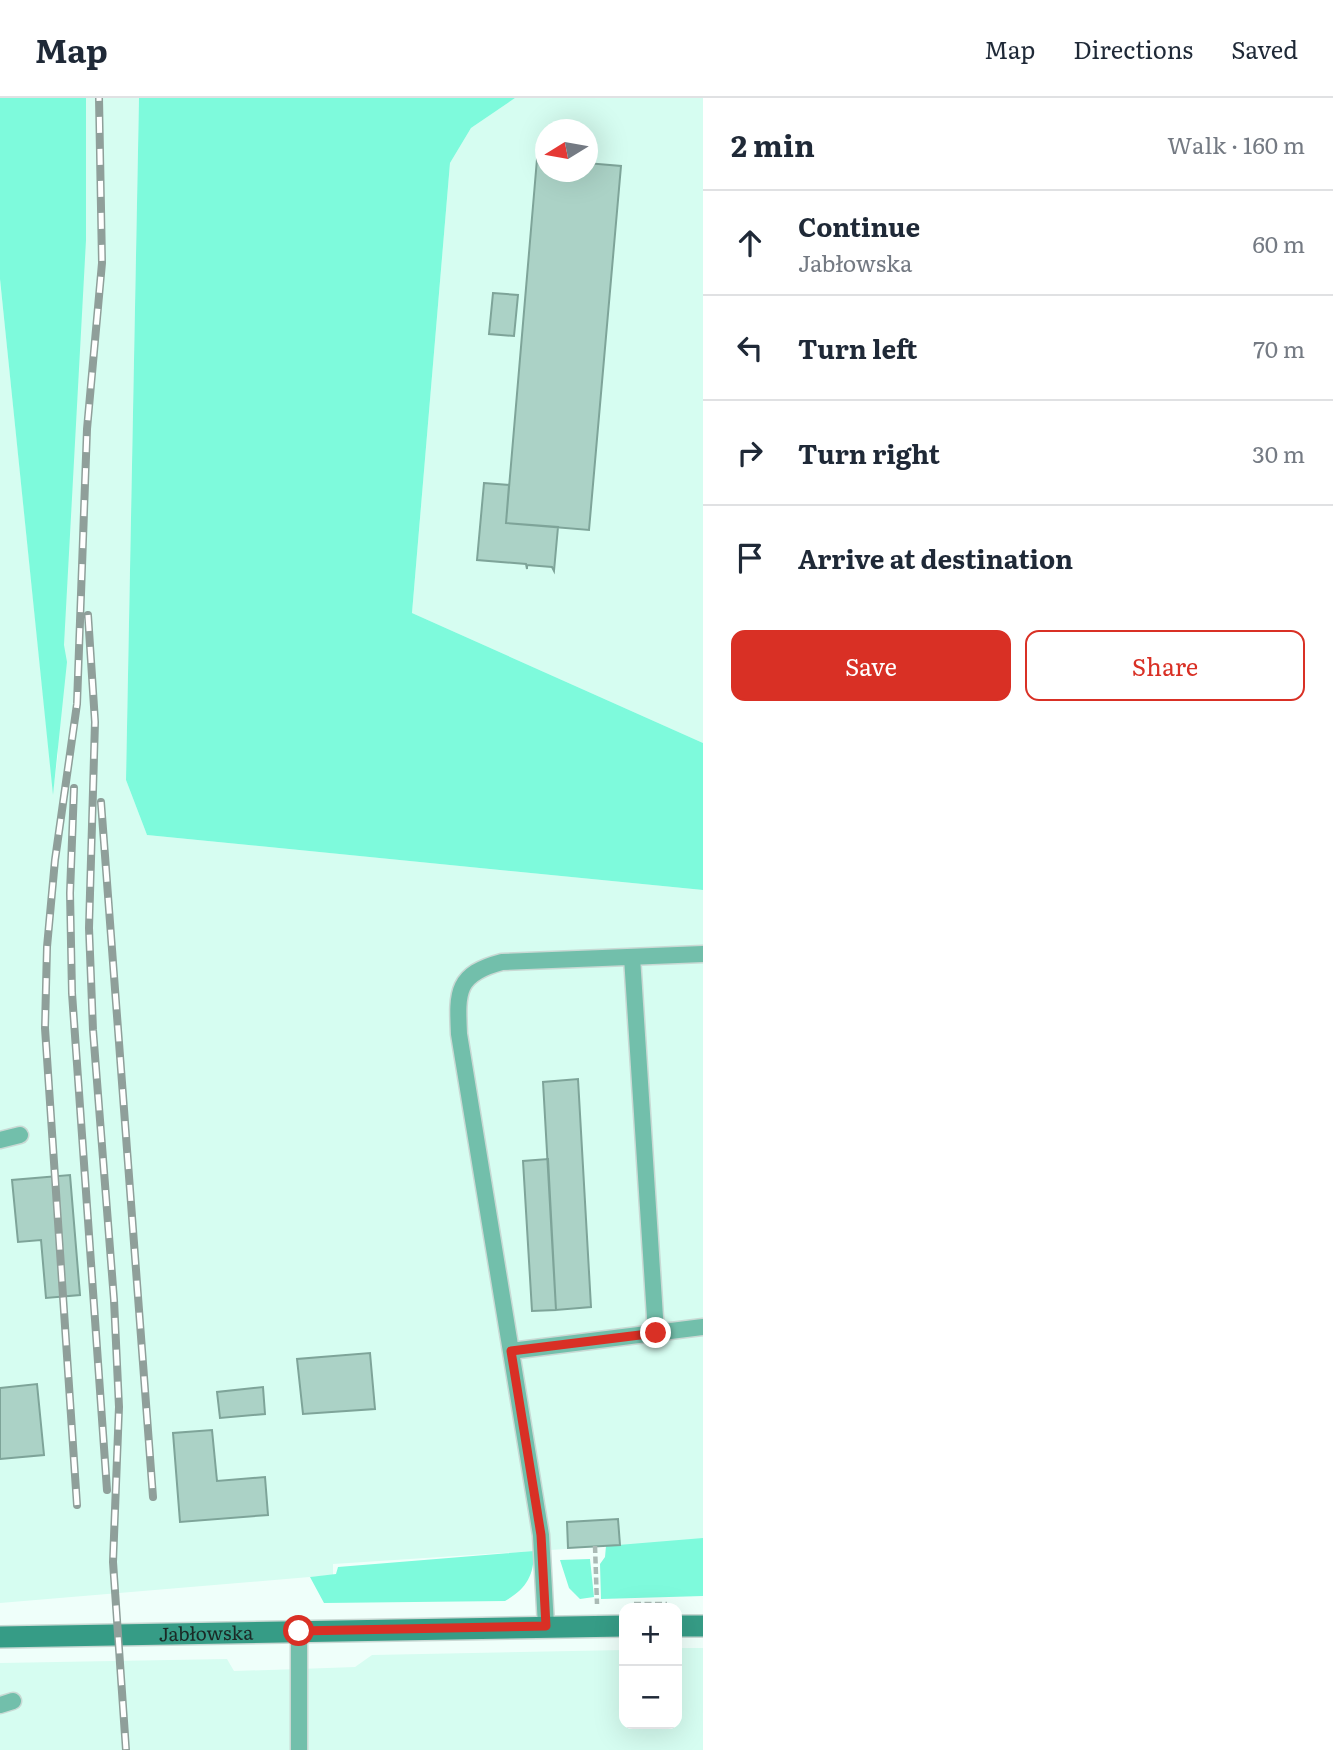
<!DOCTYPE html>
<meta charset="utf-8">
<style>
body{margin:0;font-family:Literata,serif;background:#f6f6f7;color:#1f2937}
.controls{position:absolute;right:21px;bottom:21px;display:grid;overflow:hidden;border-radius:14px;box-shadow:0 7px 28px #0002}
.controls button{width:63px;height:63px;display:grid;place-items:center;padding:0;border:0;border-bottom:2px solid #e0e1e3;background:#fff;color:#1f2937;font:35px sans-serif}
.compass{position:absolute;left:535px;top:21px;width:63px;height:63px;border-radius:50%;background:#fff;box-shadow:0 7px 28px #0002;rotate:259deg}
.stop{position:absolute;width:21px;height:21px;margin:-16px;border:5px solid #d93025;border-radius:50%;background:#fff}
.stop.end{background:#d93025;border-color:#fff;box-shadow:0 2px 7px #0008}
.list{margin:0;padding:0;list-style:none}
h2{display:flex;justify-content:space-between;align-items:center;height:91px;margin:0;padding:0 28px;font-size:30px}
h2 small{font-size:23px;font-weight:400;color:#747a83}
.list li{display:grid;grid-template-columns:46px 1fr auto;gap:21px;align-items:center;box-sizing:border-box;height:105px;padding:0 28px;border-top:2px solid #e0e1e3}
.list b{display:block;font-size:26px;white-space:nowrap}
.list p{margin:0;font-size:23px;white-space:nowrap;color:#747a83}
.list em{font-size:23px;font-style:normal;color:#747a83}
.actions{display:flex;gap:14px;padding:21px 28px}
.actions a{flex:1;padding:16px 0;border:2px solid #d93025;border-radius:14px;text-align:center;font-size:24px;color:#d93025}
.actions .main{background:#d93025;color:#fff}
.icon{flex:none;width:38px;height:38px;fill:none;stroke:currentColor;stroke-width:2;stroke-linecap:round;stroke-linejoin:round}
.map{position:relative;flex:none;width:703px;height:1652px;overflow:hidden}
header{display:flex;align-items:center;gap:42px;box-sizing:border-box;height:98px;padding:0 35px;background:#fff;border-bottom:2px solid #e0e1e3}
header strong{font-size:33px}
nav{display:flex;gap:38px;margin-inline-start:auto;font-size:24px}
main{display:flex}
aside{flex:1;background:#fff}
.map>svg:first-child{display:block}
.built{fill:#d6fdf1;fill-rule:evenodd}
.green{fill:#7efadc}
.building{fill:#abd2c6;stroke:#7ea499;stroke-width:2}
.lines{fill:none;stroke-linecap:round;stroke-linejoin:round}
.lane-casing{stroke:#c9d9d4;stroke-width:19}
.secondary-casing{stroke:#c9d9d4;stroke-width:24}
.path{stroke:#aabab5;stroke-width:4.5;stroke-dasharray:7 3.5;stroke-linecap:butt}
.lane{stroke:#72bfab;stroke-width:16}
.secondary{stroke:#369c86;stroke-width:21}
.rail-casing{stroke:#8f9f9a;stroke-width:8}
.rail{stroke:#fff;stroke-width:5;stroke-dasharray:16;stroke-linecap:butt}
.route{stroke:#d93025;stroke-width:9}
.labels{text-anchor:middle;stroke-width:7;stroke-linejoin:round;paint-order:stroke}
.street-label{font-size:19px;fill:#1b2a26;stroke:#fff}
</style>
<header>
<strong>Map</strong>
<nav><a>Map</a><a>Directions</a><a>Saved</a></nav>
</header>
<main>
<div class="map">
<svg width="703" height="1652" viewBox="0 0 703 1652">
<rect width="100%" height="100%" fill="#effffa"/>
<path class="built" d="M41,0h98l-13,682 21,55 556,55v650l-370,24v11l-333,28v-1324l53,512 5,-36z
M515,0h188v645l-291,-130 38,-450 21,-35zM545,32h42v42h-42z
M677,1550h26v102h-703v-87l227,-4 7,12 65,-2 56,-2 17,-12 252,-5v74h53z"/>
<path class="green" d="M0,0h86v142l-22,405 3,17 -14,133 -53,-516z
M139,0h376l-44,30 -21,35 -38,450 291,130v147l-556,-55 -21,-55z
M703,1440v58l-102,3 -1,-35 5,-7 1,-11z
M534,1453c0,25 -8,38 -29,50l-181,2 -14,-26 26,-3 2,-7z
M590,1461l4,38 -14,2 -11,-11 -9,-28z"/>
<path class="building" d="M537,61l8,1v12h42v-9l34,3 -32,364 -83,-7z
M493,195l25,2 -4,41 -25,-2z
M484,385l25,2 -3,38 52,4 -4,44 -2,-4 -25,-2v4l-1,-5 -49,-4z
M578,981l13,228 -35,3 -13,-228z
M548,1061l8,151 -24,1 -9,-150z
M70,1077l10,120 -34,3 -5,-58 -23,2 -6,-62z
M370,1255l5,56 -72,5 -6,-55z
M37,1286l7,71 -44,4v-71z
M263,1289l2,27 -45,4 -3,-26z
M212,1332l5,51 48,-4 3,38 -88,7 -7,-89z
M618,1421l2,26 -52,3 -1,-26z"/>
<g class="lines">
<defs>
<path id="lane" d="M632,859l24,376
M0,1042l20,-5
M511,1253l192,-24
M546,1528l-5,-91 -82,-501c-2,-42 -3,-60 43,-72l201,-8
M299,1533v119
M0,1607l13,-4"/>
<g id="secondary">
<path d="M677,1528h26"/>
<path id="s1" d="M0,1539l624,-11"/>
</g>
</defs>
<use href="#lane" class="lane-casing"/>
<use href="#secondary" class="secondary-casing"/>
<path class="path" d="M595,1448l2,58
M634,1506h33"/>
<use href="#lane" class="lane"/>
<use href="#secondary" class="secondary"/>
<defs>
<path id="rail" d="M88,517l7,107 -6,206 4,102 21,270 5,107 -6,155 13,188
M74,690l-4,105 2,100 35,497
M101,704l52,695
M77,1407l-32,-477 2,-81 8,-87 22,-156 10,-275 15,-166 -3,-165"/>
</defs>
<use href="#rail" class="rail-casing"/>
<use href="#rail" class="rail"/>
</g>
<g class="lines">
<path class="route" d="M299,1533l247,-5 -5,-91 -30,-184 145,-18"/>
</g>
<g class="labels">
<g class="street-label">
<text dy="7" stroke="none"><textPath href="#s1" startOffset="206">Jabłowska</textPath></text>
</g>
</g>
</svg>
<div class="controls">
<button>+</button>
<button>−</button>
</div>
<svg class="compass" viewBox="-18 -18 36 36"><path d="M0-13l5 13h-10z" fill="#e53935"/><path d="M0 13l5-13h-10z" fill="#747a83"/></svg>
<div class="stop" style="left:299px;top:1533px"></div>
<div class="stop end" style="left:656px;top:1235px"></div>
</div>
<aside>
<h2>2 min<small>Walk · 160 m</small></h2>
<ul class="list">
<li><svg class="icon" aria-label="ahead" viewBox="0 0 24 24"><path d="M12 20V5M6 11l6-6 6 6"/></svg><div><b>Continue</b><p>Jabłowska</p></div><em>60 m</em></li>
<li><svg class="icon" aria-label="left" viewBox="0 0 24 24"><path d="M17 20v-9H6M10 6l-5 5 5 5"/></svg><div><b>Turn left</b></div><em>70 m</em></li>
<li><svg class="icon" aria-label="right" viewBox="0 0 24 24"><path d="M7 20v-9h11M14 6l5 5-5 5"/></svg><div><b>Turn right</b></div><em>30 m</em></li>
<li><svg class="icon" aria-label="arrive" viewBox="0 0 24 24"><path d="M6 21V4h12l-3 4 3 4H6"/></svg><div><b>Arrive at destination</b></div></li>
</ul>
<div class="actions"><a class="main">Save</a><a>Share</a></div>
</aside>
</main>
